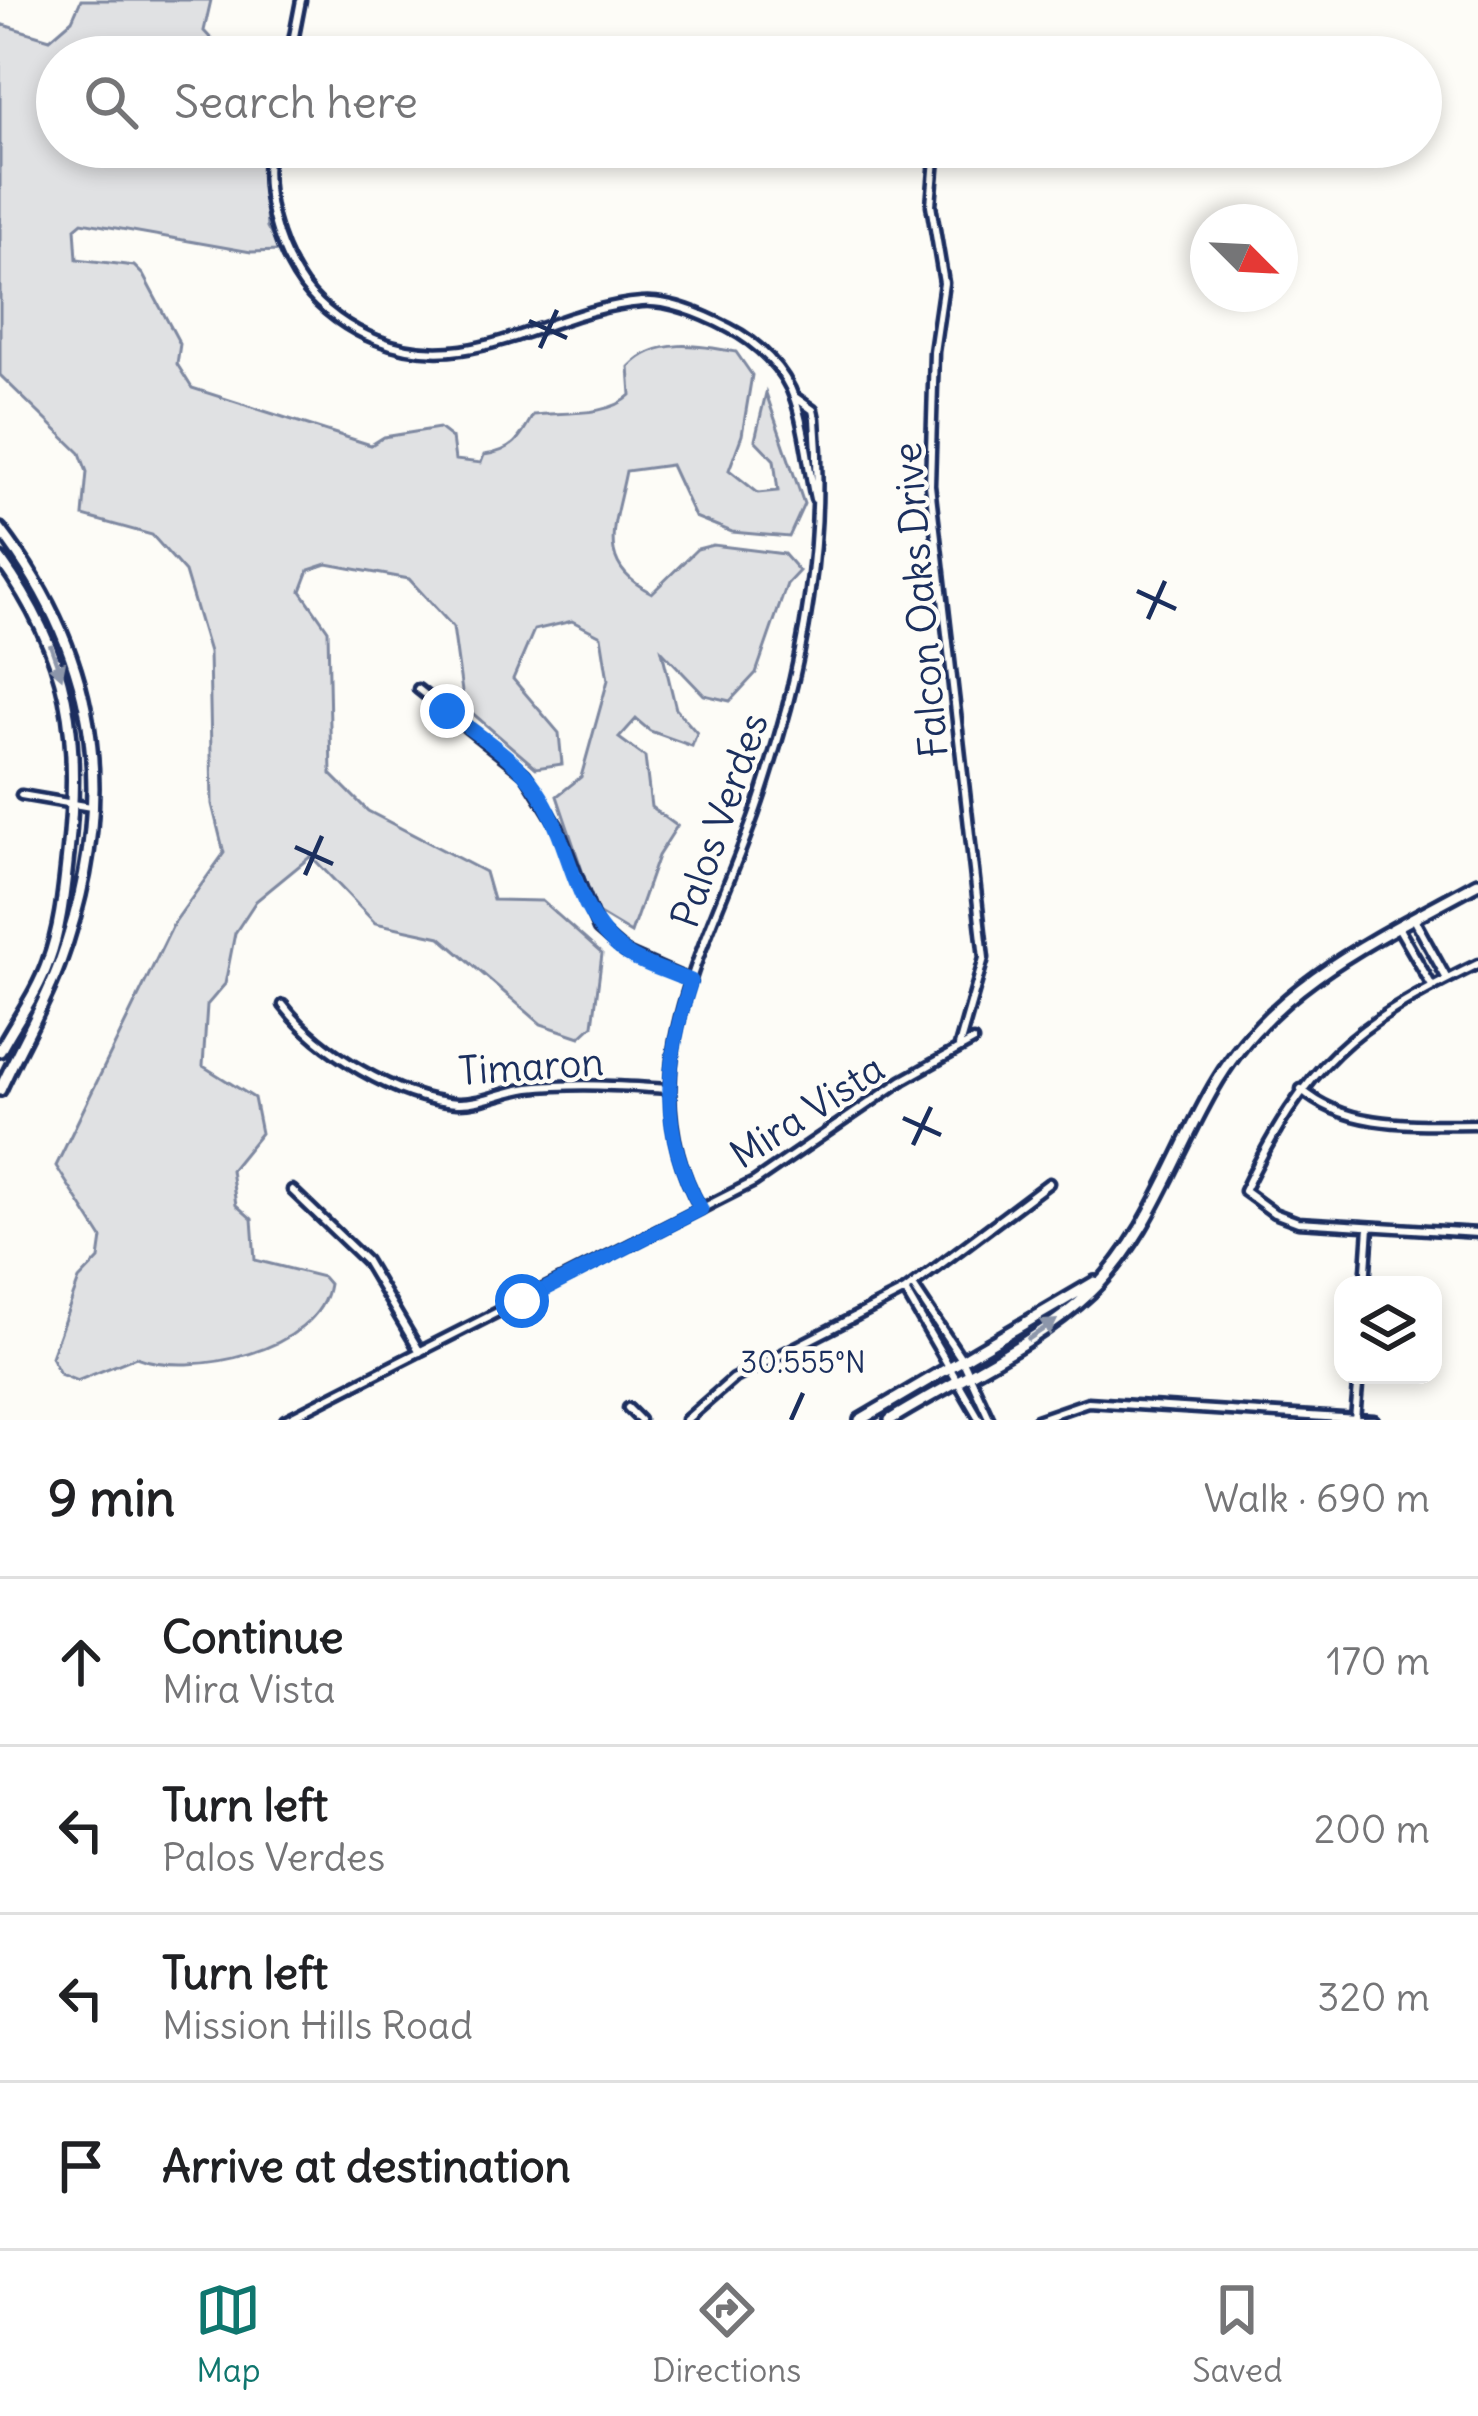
<!DOCTYPE html>
<meta charset="utf-8">
<style>
body{margin:0;font-family:Delius,sans-serif;background:#f6f6f6;color:#202124}
.controls{position:absolute;right:36px;bottom:36px;display:grid;overflow:hidden;border-radius:24px;box-shadow:0 6px 18px #0003}
.controls button{width:108px;height:108px;display:grid;place-items:center;padding:0;border:0;border-bottom:3px solid #e0e0e0;background:#fff;color:#202124;font:60px sans-serif}
.compass{position:absolute;left:1190px;top:204px;width:108px;height:108px;border-radius:50%;background:#fff;box-shadow:0 6px 18px #0003;rotate:114deg}
.stop{position:absolute;width:36px;height:36px;margin:-27px;border:9px solid #1a73e8;border-radius:50%;background:#fff}
.stop.end{background:#1a73e8;border-color:#fff;box-shadow:0 3px 12px #0008}
.list{margin:0;padding:0;list-style:none}
h2{display:flex;justify-content:space-between;align-items:center;height:156px;margin:0;padding:0 48px;font-size:51px}
h2 small{font-size:39px;font-weight:400;color:#757577}
.list li{display:grid;grid-template-columns:78px 1fr auto;gap:36px;align-items:center;box-sizing:border-box;height:168px;padding:0 48px;border-top:3px solid #e0e0e0}
.list b{display:block;font-size:45px;white-space:nowrap}
.list p{margin:0;font-size:39px;white-space:nowrap;color:#757577}
.list em{font-size:39px;font-style:normal;color:#757577}
.icon{flex:none;width:66px;height:66px;fill:none;stroke:currentColor;stroke-width:2;stroke-linecap:round;stroke-linejoin:round}
.map{position:relative;flex:none;width:1478px;height:1420px;overflow:hidden}
.search{position:absolute;background:#fff;box-shadow:0 6px 18px #0003;left:36px;right:36px;top:36px;height:132px;display:flex;align-items:center;gap:30px;box-sizing:border-box;padding:0 42px;border-radius:66px;color:#757577;font-size:45px}
.sheet{height:828px;background:#fff}
nav{display:flex;justify-content:space-around;align-items:center;box-sizing:border-box;height:168px;border-top:3px solid #e0e0e0;background:#fff;font-size:33px;color:#757577}
nav a{display:grid;justify-items:center;gap:6px}
nav .on{color:#0f766e}
.map>svg:first-child{display:block}
.green{fill:#e0e1e3;stroke:#7e88a0;stroke-width:3}
.lines{fill:none;stroke-linecap:round;stroke-linejoin:round}
.street-casing{stroke:#1b2f5e;stroke-width:15}
.secondary-casing{stroke:#1b2f5e;stroke-width:18}
.street{stroke:#fdfcf7;stroke-width:6}
.secondary{stroke:#fdfcf7;stroke-width:9}
.oneway{fill:#8c96aa}
.route{stroke:#1a73e8;stroke-width:15}
.ticks{fill:none;stroke:#1b2f5e;stroke-width:4.5}
.labels{text-anchor:middle;stroke-width:9;stroke-linejoin:round;paint-order:stroke}
.street-label{font-size:39px;fill:#1b2f5e;stroke:#fdfcf7}
.ticks-label{font-size:30px;text-anchor:middle;fill:#1b2f5e;stroke:#fdfcf7;stroke-width:9;stroke-linejoin:round;paint-order:stroke}
</style>
<div class="map">
<svg width="1478" height="1420" viewBox="0 0 1478 1420">
<rect width="100%" height="100%" fill="#fdfcf7"/>
<filter id="ink" filterUnits="userSpaceOnUse"><feTurbulence type="fractalNoise" baseFrequency=".00833" numOctaves="2"/><feDisplacementMap in="SourceGraphic" scale="24" xChannelSelector="R" yChannelSelector="G"/><feConvolveMatrix kernelMatrix="1 2 1 2 8 2 1 2 1" color-interpolation-filters="sRGB"/></filter>
<g filter="url(#ink)">
<path class="green" d="M81,0h130l-7,31 24,26h-171v90h204l6,80 13,24 -29,1 -169,-30 -7,6 2,31 57,7 9,9 37,69 -3,20 15,24 179,57 13,-8 55,-9 13,10 3,22 26,3 3,-8c29,-4 35,-15 49,-40 30,-3 76,2 98,-20l-2,-28c27,-30 71,-22 107,-15l16,23 -10,60 -13,35 29,23 20,-2 -4,-31 -19,-20 11,-47 38,111 -15,33 -57,-5 -37,-15 -24,-52 -45,6c-10,53 -33,93 26,122l45,-44 16,-4 71,9 15,17 -12,13 -31,89 -26,28 -26,-6 -42,-44 14,58 21,24 -5,13 -42,-15 -14,-12 -17,19 26,19 6,50 26,19 -19,30 -27,77 -35,-21 -39,-116 24,-19 27,-97 -7,-44 -29,-15 -38,9 -21,49 46,54 3,31 -26,4 -72,-62 -11,-79 -44,-48 -82,-15 -18,6 -8,21 27,39 3,144 37,37 117,61 8,28 49,1 60,53 -9,71 -13,12 -39,-13 -101,-87 -65,-14 -64,-67 -55,45 -21,32 -10,51 -18,21 -4,61 51,32 7,35 -30,37 5,35 16,14 3,41 68,17 6,7c-10,68 -139,94 -193,73l-59,24 -17,-7 -9,-17 28,-77 20,-21 3,-21 -46,-72 118,-243 50,-70 -12,-49 -3,-152 -24,-80 -33,-37 -69,-19 4,-44 -7,-19 -80,-78v-351l50,15 22,-19z"/>
<g class="lines">
<defs>
<path id="street" d="M290,57l11,-57
M269,147c-7,47 8,101 35,139 18,24 45,43 73,54 96,39 171,-31 265,-38 29,-2 62,13 87,26 28,14 56,41 66,72 11,32 13,67 20,99
M936,147l-5,58 13,78 -10,69 -4,133 54,473 -25,88
M418,689l107,85 33,53 40,102 27,23 66,29
M21,795l70,12
M1414,919l33,60
M1398,927l34,59
M1478,964c-128,62 -171,99 -234,227l30,22 24,9 180,11
M283,1005c36,47 114,94 174,98 24,1 48,-12 72,-15 47,-5 93,-2 139,1
M1301,1089c46,41 117,35 177,35
M292,1190l74,71 54,91
M701,1209c-74,-131 2,-254 48,-380 15,-40 27,-82 38,-122 25,-96 36,-190 28,-288l-2,-9 -18,-13
M1365,1285l4,-58
M913,1286l50,75 27,59
M905,1291l75,129
M628,1408l12,12
M1355,1419l4,-44
M285,1420l469,-238 149,-102 70,-39
M686,1420l47,-41 172,-88 144,-108
M1036,1420l52,-18 286,18"/>
<path id="secondary" d="M0,529c103,134 117,277 59,436 -16,43 -40,83 -59,125
M0,559c70,96 81,178 68,295 -4,37 -7,73 -20,108 -11,32 -33,60 -48,89
M860,1420l235,-138
M890,1420c67,-42 143,-73 201,-128 61,-59 84,-141 127,-212 59,-98 164,-144 260,-197"/>
</defs>
<use href="#street" class="street-casing"/>
<use href="#secondary" class="secondary-casing"/>
<use href="#street" class="street"/>
<use href="#secondary" class="secondary"/>
</g>
<defs><path id="oneway-solid" d="M-6-.8H1V-3.2L6.5 0L1 3.2V.8H-6Z" transform="scale(3)"/></defs>
<g class="oneway">
<use href="#oneway-solid" transform="translate(56 661) rotate(71)"/>
<use href="#oneway-solid" transform="translate(1042 1330) rotate(-34)"/>
</g>
</g>
<g class="lines" filter="url(#ink)">
<path class="route" d="M447,711c32,26 66,44 90,79 34,50 35,124 86,161 20,14 45,21 68,30 -27,83 -33,151 10,228l-179,92"/>
</g>
<path class="ticks" d="M529,321l38,17M540,348l17,-38M1137,591l39,18M1148,619l17,-38M295,847l38,17M305,875l17,-39M903,1118l38,17M913,1145l18,-38M791,1420l12,-27"/>
<g class="labels">
<g class="street-label">
<text transform="translate(920 600) rotate(-95)" y="14">Falcon Oaks Drive</text>
<text transform="translate(719 820) rotate(-71)" y="14">Palos Verdes</text>
<text transform="translate(531 1066) rotate(-4)" y="14">Timaron</text>
<text transform="translate(807 1111) rotate(-33)" y="14">Mira Vista</text>
</g>
</g>
<g class="ticks-label">
<text x="803" y="1373">30.555°N</text>
</g>
</svg>
<div class="controls">
<button><svg class="icon" aria-label="layers" viewBox="0 0 24 24"><path d="M12 4l9 5-9 5-9-5zM3 14l9 5 9-5"/></svg></button>
</div>
<svg class="compass" viewBox="-18 -18 36 36"><path d="M0-13l5 13h-10z" fill="#e53935"/><path d="M0 13l5-13h-10z" fill="#757577"/></svg>
<div class="stop" style="left:522px;top:1301px"></div>
<div class="stop end" style="left:447px;top:711px"></div>
<div class="search"><svg class="icon" aria-label="search" viewBox="0 0 24 24"><circle cx="10" cy="10" r="6"/><path d="M15 15l6 6"/></svg>Search here</div>
</div>
<section class="sheet">
<h2>9 min<small>Walk · 690 m</small></h2>
<ul class="list">
<li><svg class="icon" aria-label="ahead" viewBox="0 0 24 24"><path d="M12 20V5M6 11l6-6 6 6"/></svg><div><b>Continue</b><p>Mira Vista</p></div><em>170 m</em></li>
<li><svg class="icon" aria-label="left" viewBox="0 0 24 24"><path d="M17 20v-9H6M10 6l-5 5 5 5"/></svg><div><b>Turn left</b><p>Palos Verdes</p></div><em>200 m</em></li>
<li><svg class="icon" aria-label="left" viewBox="0 0 24 24"><path d="M17 20v-9H6M10 6l-5 5 5 5"/></svg><div><b>Turn left</b><p>Mission Hills Road</p></div><em>320 m</em></li>
<li><svg class="icon" aria-label="arrive" viewBox="0 0 24 24"><path d="M6 21V4h12l-3 4 3 4H6"/></svg><div><b>Arrive at destination</b></div></li>
</ul>
</section>
<nav>
<a class="on"><svg class="icon" aria-label="map" viewBox="0 0 24 24"><path d="M3 6l6-2 6 2 6-2v14l-6 2-6-2-6 2zM9 4v14M15 6v14"/></svg>Map</a>
<a><svg class="icon" aria-label="directions" viewBox="0 0 24 24"><path d="M12 3l9 9-9 9-9-9zM9 14v-3h6M13 9l2 2-2 2"/></svg>Directions</a>
<a><svg class="icon" aria-label="saved" viewBox="0 0 24 24"><path d="M7 4h10v16l-5-4-5 4z"/></svg>Saved</a>
</nav>
